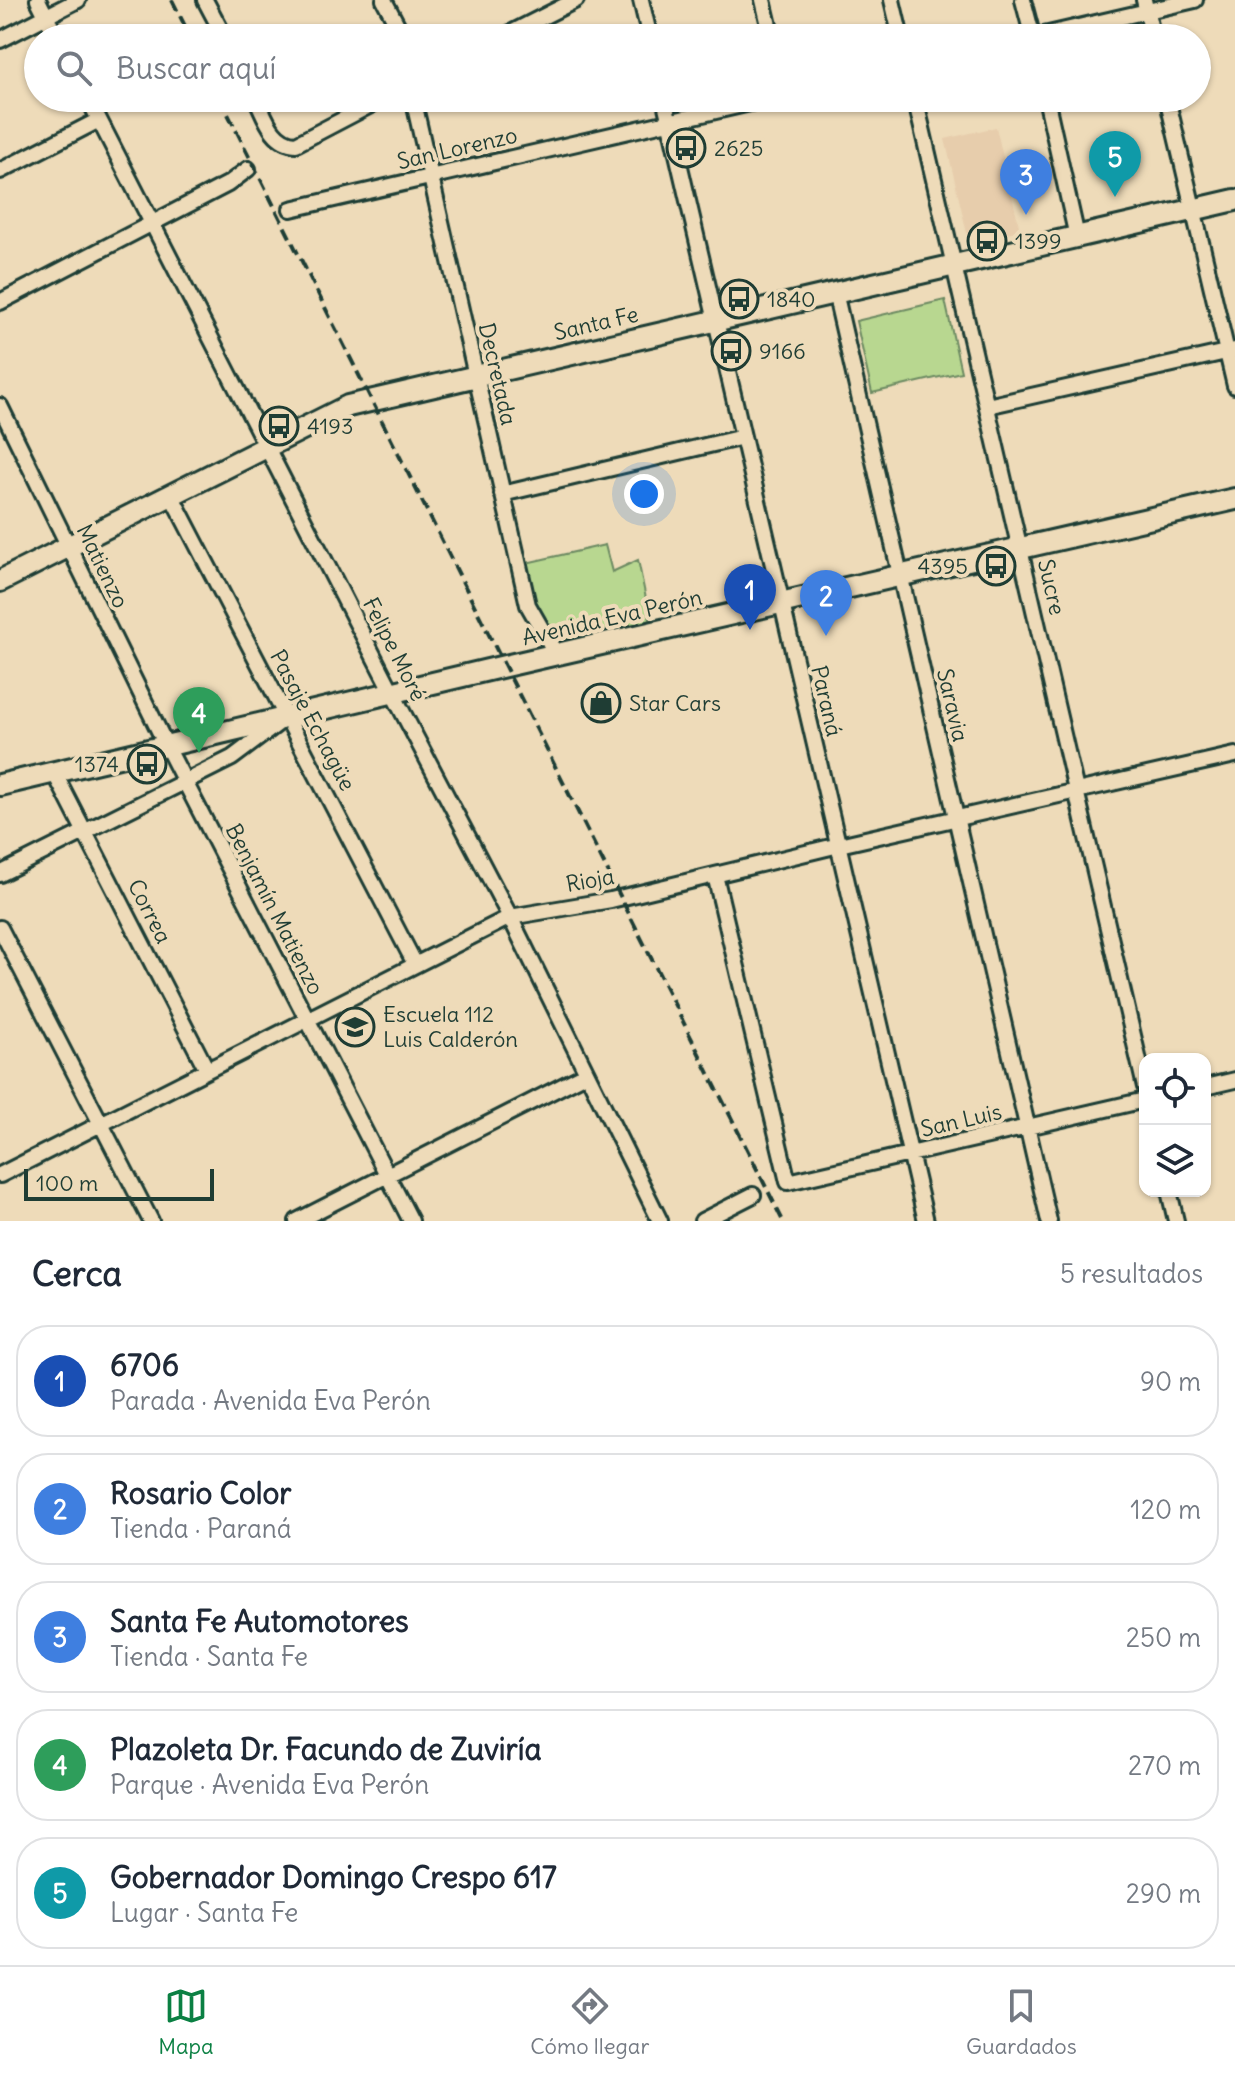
<!DOCTYPE html>
<html lang="es">
<meta charset="utf-8">
<style>
body{margin:0;font-family:Delius,sans-serif;background:#f2f2f3;color:#1f2937}
.controls{position:absolute;right:24px;bottom:24px;display:grid;overflow:hidden;border-radius:16px;box-shadow:0 2px 6px #0004}
.controls button{width:72px;height:72px;display:grid;place-items:center;padding:0;border:0;border-bottom:2px solid #e0e1e3;background:#fff;color:#1f2937;font:40px sans-serif}
.scale{position:absolute;left:24px;bottom:20px;width:190px;box-sizing:border-box;padding-left:8px;border:4px solid #1f3d34;border-top:0;font-size:22px;line-height:28px;white-space:nowrap;color:#1f3d34;-webkit-text-stroke:6px #eedbb9;paint-order:stroke}
.you{position:absolute;left:644px;top:494px;width:28px;height:28px;margin:-20px;border:6px solid #fff;border-radius:50%;background:#1a73e8;box-shadow:0 0 0 12px #1a73e833}
.badge{display:grid;place-items:center;width:52px;height:52px;border-radius:50%;background:#0b8043;color:#fff;font-size:26px;font-weight:700}
.pin{position:absolute;translate:-50% -66px;filter:drop-shadow(0 2px 4px #0008)}
.pin::after{content:'';position:absolute;top:42px;width:28px;height:24px;background:inherit;clip-path:polygon(0 0,100% 0,50% 100%)}
.list{margin:0;padding:0;list-style:none}
h2{display:flex;justify-content:space-between;align-items:center;height:104px;margin:0;padding:0 32px;font-size:34px}
h2 small{font-size:26px;font-weight:400;color:#747a83}
.list li{display:grid;grid-template-columns:52px 1fr auto;gap:24px;align-items:center;box-sizing:border-box;height:112px;margin:0 16px 16px;padding:0 16px;border:2px solid #e0e1e3;border-radius:32px}
.list b{display:block;font-size:30px;white-space:nowrap}
.list p{margin:0;font-size:26px;white-space:nowrap;color:#747a83}
.list em{font-size:26px;font-style:normal;color:#747a83}
.icon{flex:none;width:44px;height:44px;fill:none;stroke:currentColor;stroke-width:2;stroke-linecap:round;stroke-linejoin:round}
.map{position:relative;flex:none;width:1235px;height:1221px;overflow:hidden}
.search{position:absolute;background:#fff;box-shadow:0 2px 6px #0004;left:24px;right:24px;top:24px;height:88px;display:flex;align-items:center;gap:20px;box-sizing:border-box;padding:0 28px;border-radius:44px;color:#747a83;font-size:30px}
.sheet{height:744px;background:#fff}
nav{display:flex;justify-content:space-around;align-items:center;box-sizing:border-box;height:112px;border-top:2px solid #e0e1e3;background:#fff;font-size:22px;color:#747a83}
nav a{display:grid;justify-items:center;gap:4px}
nav .on{color:#0b8043}
.map>svg:first-child{display:block}
.built{fill:#e7cdac}
.green{fill:#b8d790;stroke:#6c8a62;stroke-width:2}
.lines{fill:none;stroke-linecap:round;stroke-linejoin:round}
.street-casing{stroke:#1f3d34;stroke-width:20}
.secondary-casing{stroke:#1f3d34;stroke-width:26}
.street{stroke:#eedbb9;stroke-width:14}
.secondary{stroke:#eedbb9;stroke-width:20}
.rail{stroke:#1f3d34;stroke-width:4;stroke-dasharray:12 6;stroke-linecap:butt}
.labels{text-anchor:middle;stroke-width:8;stroke-linejoin:round;paint-order:stroke}
.street-label{font-size:22px;fill:#1f3d34;stroke:#eedbb9}
.poi-label{font-size:22px;fill:#1f3d34;stroke:#eedbb9;text-anchor:start}
</style>
<div class="map">
<svg width="1235" height="1221" viewBox="0 0 1235 1221">
<rect width="100%" height="100%" fill="#eedbb9"/>
<filter id="ink" filterUnits="userSpaceOnUse"><feTurbulence type="fractalNoise" baseFrequency=".0125" numOctaves="2"/><feDisplacementMap in="SourceGraphic" scale="16" xChannelSelector="R" yChannelSelector="G"/><feConvolveMatrix kernelMatrix="1 2 1 2 8 2 1 2 1" color-interpolation-filters="sRGB"/></filter>
<g filter="url(#ink)">
<path class="built" d="M996,127l24,103 -51,12 -24,-103z"/>
<path class="green" d="M945,300l16,72 -89,21 -16,-72z
M605,545l7,27 26,-12 13,63 -90,20c-23,-18 -28,-53 -35,-80z"/>
<g class="lines">
<defs>
<path id="street" d="M38,0l19,38
M205,0l20,38
M384,0l20,38
M641,0l9,38
M763,0l9,38
M892,0l9,38
M1023,0l10,38
M1144,0l9,38
M501,38l75,-38
M1031,38l164,-38
M0,40l78,-40
M88,98l304,594 118,225 150,304
M256,98c9,18 16,45 40,46l88,-46
M413,98l115,507 28,49
M664,98l262,1123
M915,98l230,989
M1046,98l31,139
M1167,98l68,288
M0,171l99,-51
M291,209l481,-111
M835,292l214,929
M0,302l228,-118 20,-15
M0,406l166,339 245,476
M987,406l248,-56
M502,494l241,-57
M171,495l244,469
M54,772l153,298
M0,874l232,-116 48,-36
M715,875l73,307 357,-82
M0,928l151,293
M1205,1087l30,-7
M0,1175l510,-258 101,-17 228,-55 396,-90
M1169,1191l7,30
M297,1221l289,-147
M702,1221l51,-26"/>
<path id="secondary" d="M0,581l348,-175 887,-206
M0,785l505,-119 730,-167"/>
</defs>
<use href="#street" class="street-casing"/>
<use href="#secondary" class="secondary-casing"/>
<use href="#street" class="street"/>
<use href="#secondary" class="secondary"/>
<path class="rail" d="M172,0l19,38
M220,98l563,1123"/>
</g>
</g>
<defs>
<symbol id="bus-ring" viewBox="-11 -11 22 22"><circle r="9.5" fill="#eedbb9" stroke="#1f3d34" stroke-width="1.5"/><path d="M-5-6H5V4H4V6H2V4H-2V6H-4V4H-5ZM-3.5-4V0h7V-4ZM-3.5 1.2v1.5H-2V1.2ZM2 1.2v1.5H3.5V1.2Z" fill="#1f3d34"/></symbol>
<symbol id="shop-ring" viewBox="-11 -11 22 22"><circle r="9.5" fill="#eedbb9" stroke="#1f3d34" stroke-width="1.5"/><path d="M-5-2.5h2.3a2.7 3.5 0 0 1 5.4 0H5L5.5 6h-11ZM-1.5-2.5h3a1.5 2.3 0 0 0-3 0Z" fill="#1f3d34"/></symbol>
<symbol id="school-ring" viewBox="-11 -11 22 22"><circle r="9.5" fill="#eedbb9" stroke="#1f3d34" stroke-width="1.5"/><path d="M0-5L7-2L0 1L-7-2ZM-4 1L0 2.5L4 1V4Q0 6-4 4Z" fill="#1f3d34"/></symbol>
</defs>
<g fill-rule="evenodd">
<use href="#bus-ring" x="664" y="126" width="44" height="44"/>
<use href="#bus-ring" x="965" y="219" width="44" height="44"/>
<use href="#bus-ring" x="717" y="277" width="44" height="44"/>
<use href="#bus-ring" x="709" y="329" width="44" height="44"/>
<use href="#bus-ring" x="257" y="404" width="44" height="44"/>
<use href="#bus-ring" x="974" y="544" width="44" height="44"/>
<use href="#shop-ring" x="579" y="681" width="44" height="44"/>
<use href="#bus-ring" x="125" y="742" width="44" height="44"/>
<use href="#school-ring" x="333" y="1005" width="44" height="44"/>
</g>
<g class="labels">
<g class="street-label">
<text transform="translate(457 148) rotate(-13)" y="8">San Lorenzo</text>
<text transform="translate(596 323) rotate(-13)" y="8">Santa Fe</text>
<text transform="translate(498 374) rotate(77)" y="8">Decretada</text>
<text transform="translate(103 566) rotate(64)" y="8">Matienzo</text>
<text transform="translate(1052 587) rotate(77)" y="8">Sucre</text>
<text transform="translate(612 617) rotate(-13)" y="8">Avenida Eva Perón</text>
<text transform="translate(395 649) rotate(63)" y="8">Felipe Moré</text>
<text transform="translate(827 701) rotate(77)" y="8">Paraná</text>
<text transform="translate(953 705) rotate(77)" y="8">Saravia</text>
<text transform="translate(313 720) rotate(62)" y="8">Pasaje Echagüe</text>
<text transform="translate(590 880) rotate(-10)" y="8">Rioja</text>
<text transform="translate(275 909) rotate(63)" y="8">Benjamín Matienzo</text>
<text transform="translate(150 911) rotate(63)" y="8">Correa</text>
<text transform="translate(961 1120) rotate(-13)" y="8">San Luis</text>
</g>
<g class="poi-label">
<text x="714" y="156">2625</text>
<text x="1015" y="249">1399</text>
<text x="767" y="307">1840</text>
<text x="759" y="359">9166</text>
<text x="307" y="434">4193</text>
<text x="968" y="574" text-anchor="end">4395</text>
<text x="629" y="711">Star Cars</text>
<text x="119" y="772" text-anchor="end">1374</text>
<text x="383" y="1022">Escuela 112<tspan x="383" dy="25">Luis Calderón</tspan></text>
</g>
</g>
</svg>
<div class="controls">
<button><svg class="icon" aria-label="locate" viewBox="0 0 24 24"><circle cx="12" cy="12" r="6"/><path d="M12 2v4M12 18v4M2 12h4M18 12h4"/></svg></button>
<button><svg class="icon" aria-label="layers" viewBox="0 0 24 24"><path d="M12 4l9 5-9 5-9-5zM3 14l9 5 9-5"/></svg></button>
</div>
<div class="scale">100 m</div>
<div class="you"></div>
<div class="pin badge" style="left:750px;top:630px;background:#1a4fb4">1</div>
<div class="pin badge" style="left:826px;top:636px;background:#3f7fe0">2</div>
<div class="pin badge" style="left:1026px;top:215px;background:#3f7fe0">3</div>
<div class="pin badge" style="left:199px;top:753px;background:#2e9e5b">4</div>
<div class="pin badge" style="left:1115px;top:197px;background:#0f9aa8">5</div>
<div class="search"><svg class="icon" aria-label="search" viewBox="0 0 24 24"><circle cx="10" cy="10" r="6"/><path d="M15 15l6 6"/></svg>Buscar aquí</div>
</div>
<section class="sheet">
<h2>Cerca<small>5 resultados</small></h2>
<ul class="list">
<li><span class="badge" style="background:#1a4fb4">1</span><div><b>6706</b><p>Parada · Avenida Eva Perón</p></div><em>90 m</em></li>
<li><span class="badge" style="background:#3f7fe0">2</span><div><b>Rosario Color</b><p>Tienda · Paraná</p></div><em>120 m</em></li>
<li><span class="badge" style="background:#3f7fe0">3</span><div><b>Santa Fe Automotores</b><p>Tienda · Santa Fe</p></div><em>250 m</em></li>
<li><span class="badge" style="background:#2e9e5b">4</span><div><b>Plazoleta Dr. Facundo de Zuviría</b><p>Parque · Avenida Eva Perón</p></div><em>270 m</em></li>
<li><span class="badge" style="background:#0f9aa8">5</span><div><b>Gobernador Domingo Crespo 617</b><p>Lugar · Santa Fe</p></div><em>290 m</em></li>
</ul>
</section>
<nav>
<a class="on"><svg class="icon" aria-label="map" viewBox="0 0 24 24"><path d="M3 6l6-2 6 2 6-2v14l-6 2-6-2-6 2zM9 4v14M15 6v14"/></svg>Mapa</a>
<a><svg class="icon" aria-label="directions" viewBox="0 0 24 24"><path d="M12 3l9 9-9 9-9-9zM9 14v-3h6M13 9l2 2-2 2"/></svg>Cómo llegar</a>
<a><svg class="icon" aria-label="saved" viewBox="0 0 24 24"><path d="M7 4h10v16l-5-4-5 4z"/></svg>Guardados</a>
</nav>
